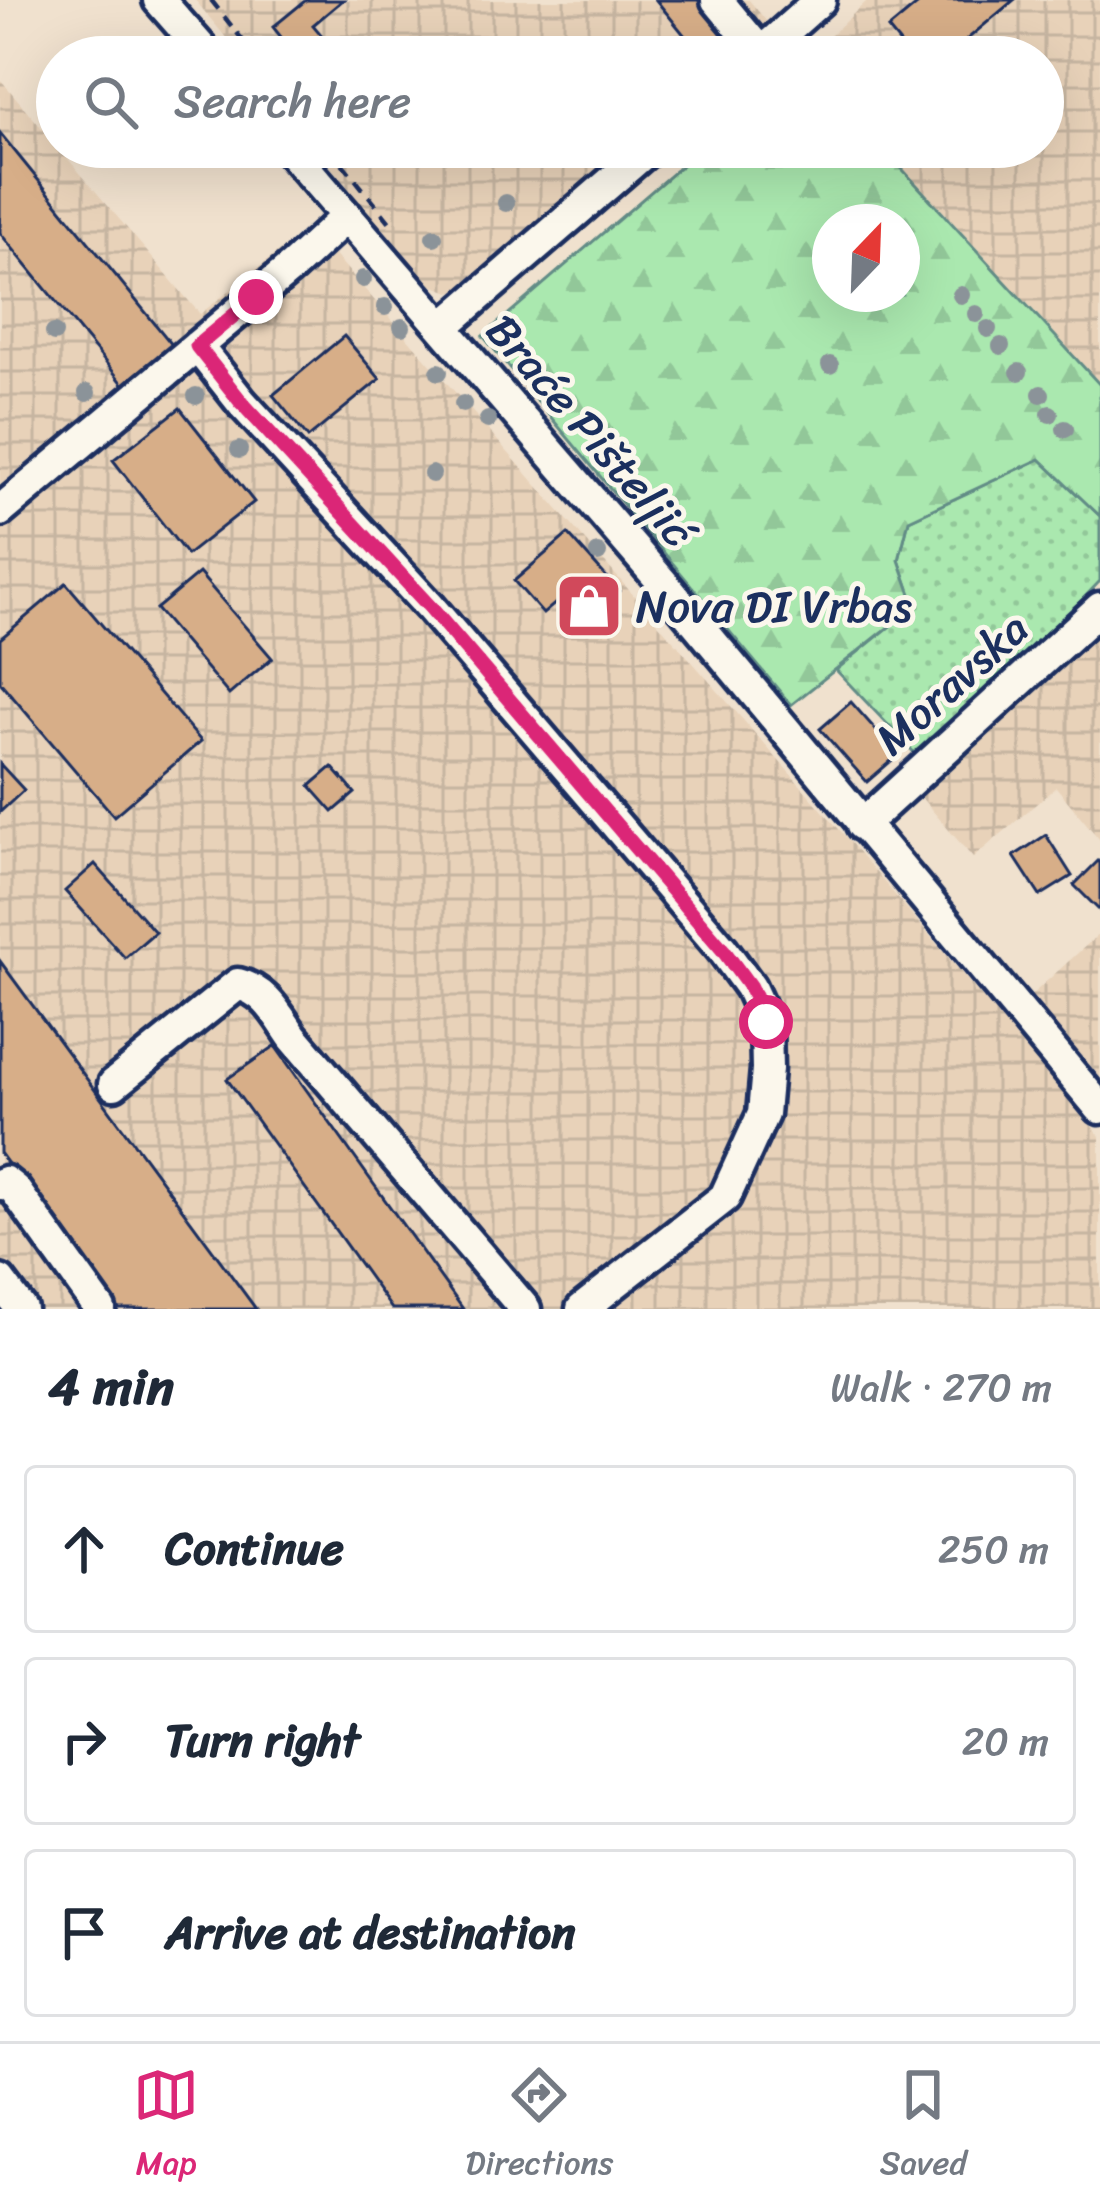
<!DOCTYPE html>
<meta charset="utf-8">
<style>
body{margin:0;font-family:Sriracha,sans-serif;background:#f6f6f7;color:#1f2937}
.compass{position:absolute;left:812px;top:204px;width:108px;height:108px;border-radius:50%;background:#fff;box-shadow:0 12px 48px #0002;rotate:23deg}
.stop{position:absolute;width:36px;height:36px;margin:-27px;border:9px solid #db2777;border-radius:50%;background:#fff}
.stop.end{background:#db2777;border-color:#fff;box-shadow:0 3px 12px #0008}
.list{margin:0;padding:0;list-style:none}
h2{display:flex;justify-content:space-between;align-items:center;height:156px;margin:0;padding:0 48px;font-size:51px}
h2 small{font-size:39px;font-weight:400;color:#747a83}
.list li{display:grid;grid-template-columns:78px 1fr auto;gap:36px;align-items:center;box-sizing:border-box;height:168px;margin:0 24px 24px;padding:0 24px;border:3px solid #e0e1e3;border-radius:12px}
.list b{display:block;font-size:45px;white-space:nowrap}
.list em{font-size:39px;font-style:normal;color:#747a83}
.icon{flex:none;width:66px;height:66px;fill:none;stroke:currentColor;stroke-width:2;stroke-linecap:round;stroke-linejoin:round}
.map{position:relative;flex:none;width:1100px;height:1309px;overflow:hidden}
.search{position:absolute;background:#fff;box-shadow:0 12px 48px #0002;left:36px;right:36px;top:36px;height:132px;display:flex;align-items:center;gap:30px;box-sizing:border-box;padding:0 42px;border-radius:66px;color:#747a83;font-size:45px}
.sheet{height:732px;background:#fff}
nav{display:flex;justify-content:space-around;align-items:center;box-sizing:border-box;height:168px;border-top:3px solid #e0e1e3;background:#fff;font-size:33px;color:#747a83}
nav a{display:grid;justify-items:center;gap:6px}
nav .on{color:#db2777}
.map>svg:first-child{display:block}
.industrial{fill:url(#industrial-grid)}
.grass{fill:url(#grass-dots);stroke:#628c86;stroke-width:3}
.forest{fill:url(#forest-firs);stroke:#628c86;stroke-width:3;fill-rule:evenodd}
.building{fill:#d7ae88;stroke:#1b2f5e;stroke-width:3}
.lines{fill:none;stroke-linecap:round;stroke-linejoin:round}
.minor-casing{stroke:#1b2f5e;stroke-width:39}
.path{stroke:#1b2f5e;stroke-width:4.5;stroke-dasharray:12 9;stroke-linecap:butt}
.minor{stroke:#fbf7ec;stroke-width:30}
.tree{fill:#8b9399}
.route{stroke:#db2777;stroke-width:15}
.labels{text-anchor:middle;stroke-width:10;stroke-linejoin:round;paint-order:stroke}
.street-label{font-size:45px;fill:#1b2f5e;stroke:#fbf7ec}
.poi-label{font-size:45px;fill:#1b2f5e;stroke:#fbf7ec;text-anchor:start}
</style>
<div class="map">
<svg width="1100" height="1309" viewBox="0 0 1100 1309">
<defs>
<pattern id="industrial-grid" width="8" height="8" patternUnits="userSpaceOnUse" patternTransform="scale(3)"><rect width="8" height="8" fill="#e8d2b9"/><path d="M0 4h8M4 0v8" fill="none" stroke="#c6b5a1"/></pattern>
<pattern id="grass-dots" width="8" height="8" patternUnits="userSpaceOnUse" patternTransform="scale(3)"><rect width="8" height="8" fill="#aae8af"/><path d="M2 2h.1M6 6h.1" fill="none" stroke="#92c799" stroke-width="1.8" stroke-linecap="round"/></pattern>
<pattern id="forest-firs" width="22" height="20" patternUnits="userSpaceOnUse" patternTransform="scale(3)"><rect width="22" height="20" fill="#aae8af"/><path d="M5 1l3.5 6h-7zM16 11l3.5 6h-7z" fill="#92c799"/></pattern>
</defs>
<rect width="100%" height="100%" fill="#f0e1ce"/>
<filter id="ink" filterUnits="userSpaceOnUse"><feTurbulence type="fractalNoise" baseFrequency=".00833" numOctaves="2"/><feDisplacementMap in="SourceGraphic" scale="24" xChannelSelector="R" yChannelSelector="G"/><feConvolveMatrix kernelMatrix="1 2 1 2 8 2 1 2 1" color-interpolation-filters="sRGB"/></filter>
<g filter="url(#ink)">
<path class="industrial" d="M195,0h554l23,28 -31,29h-499z
M868,0h232v385l-218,-238h161v-90h-235z
M0,79l200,235 110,-87 535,609 255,300v173h-1100z
M314,147h322l-169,141 -17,4 -18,-7 -18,-16z
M1100,621v219l-44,-53 -83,71 -54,-63z
M1100,933v154l-73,-88z"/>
<path class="grass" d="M1040,459l60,57v65l-175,183 -89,-94 79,-64 -16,-46 10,-40z"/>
<path class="forest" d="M703,147h179l218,238v131l-60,-57 -131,61 -10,40 16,46 -124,99 -308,-369zM830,222h72v72h-72z"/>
<path class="building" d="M306,0h37l-30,25 27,32h-43l-24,-30z
M656,0h44l34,41 -20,16h-12z
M923,0h91l-68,57h-35l-23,-28z
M0,133l173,213 -49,39 -124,-152z
M344,336l36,43 -72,59 -35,-43z
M180,408l74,94 -67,53 -74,-95z
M568,534l51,57 -39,35 -22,-25 -15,13 -29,-33z
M199,573l73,85 -43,37 -73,-86z
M66,583l135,158 -87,75 -114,-134v-43z
M851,702l47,53 -31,27 -47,-53z
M0,764l24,26 -24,22z
M332,767l23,26 -22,19 -23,-26z
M1046,835l26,41 -32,20 -26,-40z
M1098,861l2,2v48l-26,-26z
M95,864l60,68 -30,26 -60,-67z
M0,961l256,348h-142l-114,-156z
M275,1046l188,263h-71l-165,-230z"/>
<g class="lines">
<defs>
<path id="minor" d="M159,0l50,57
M717,0l44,53
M756,57l64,-57
M287,147l376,436 437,525
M443,327l208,-180
M197,346l45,57 188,204 293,343 27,37 16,35 1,47 -4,45 -38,83 -143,112
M0,511l293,-245 54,-50
M862,825l238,-217
M114,1084l124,-100c28,7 39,30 55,53l232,272
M0,1184l5,-2 10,8 85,119
M0,1281l21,28"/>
</defs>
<use href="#minor" class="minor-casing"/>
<path class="path" d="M211,0l45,57
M329,147l64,79"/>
<use href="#minor" class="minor"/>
</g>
<g class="tree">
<circle cx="506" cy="203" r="9"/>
<circle cx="434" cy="237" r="9"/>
<circle cx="363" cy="279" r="9"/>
<circle cx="961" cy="295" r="9"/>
<circle cx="385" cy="307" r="9"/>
<circle cx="976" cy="314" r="9"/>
<circle cx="402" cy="327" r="9"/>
<circle cx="988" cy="329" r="9"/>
<circle cx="54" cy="333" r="9"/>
<circle cx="1001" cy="346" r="9"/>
<circle cx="830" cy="365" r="9"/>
<circle cx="439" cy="372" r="9"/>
<circle cx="1019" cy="372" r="9"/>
<circle cx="87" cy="393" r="9"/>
<circle cx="1041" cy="394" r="9"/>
<circle cx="196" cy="396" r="9"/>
<circle cx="463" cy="404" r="9"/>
<circle cx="1050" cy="414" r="9"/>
<circle cx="488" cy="420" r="9"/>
<circle cx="1065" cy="429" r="9"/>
<circle cx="239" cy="450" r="9"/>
<circle cx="432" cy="474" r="9"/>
<circle cx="598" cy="553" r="9"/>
</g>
</g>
<g class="lines" filter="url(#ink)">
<path class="route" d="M256,297l-59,49 45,57 188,204 293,343 27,37 16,35"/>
</g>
<defs>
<symbol id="shop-square" viewBox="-11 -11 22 22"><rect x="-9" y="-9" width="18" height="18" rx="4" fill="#d1495b" stroke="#fbf7ec"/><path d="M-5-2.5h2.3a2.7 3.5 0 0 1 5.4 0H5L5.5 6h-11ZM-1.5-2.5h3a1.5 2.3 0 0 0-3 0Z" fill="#fff"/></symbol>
</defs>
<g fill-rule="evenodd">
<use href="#shop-square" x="551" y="568" width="76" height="76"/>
</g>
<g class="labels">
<g class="street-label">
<text transform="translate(591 430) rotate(49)" y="16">Braće Pišteljić</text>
<text transform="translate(951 683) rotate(-42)" y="16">Moravska</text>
</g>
<g class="poi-label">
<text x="636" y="622">Nova DI Vrbas</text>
</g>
</g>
</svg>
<svg class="compass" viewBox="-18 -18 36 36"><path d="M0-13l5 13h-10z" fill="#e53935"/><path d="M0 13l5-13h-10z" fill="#747a83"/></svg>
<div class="stop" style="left:766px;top:1022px"></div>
<div class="stop end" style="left:256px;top:297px"></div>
<div class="search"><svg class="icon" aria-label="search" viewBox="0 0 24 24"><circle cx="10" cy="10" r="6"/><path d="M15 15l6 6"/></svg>Search here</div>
</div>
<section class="sheet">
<h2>4 min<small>Walk · 270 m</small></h2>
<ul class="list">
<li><svg class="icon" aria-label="ahead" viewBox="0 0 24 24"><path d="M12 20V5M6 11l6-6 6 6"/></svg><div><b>Continue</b></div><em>250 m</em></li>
<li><svg class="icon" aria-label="right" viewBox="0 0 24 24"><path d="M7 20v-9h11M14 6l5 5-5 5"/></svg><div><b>Turn right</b></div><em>20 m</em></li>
<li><svg class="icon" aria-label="arrive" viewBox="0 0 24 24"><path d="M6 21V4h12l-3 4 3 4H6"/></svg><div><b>Arrive at destination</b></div></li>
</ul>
</section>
<nav>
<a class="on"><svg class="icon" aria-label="map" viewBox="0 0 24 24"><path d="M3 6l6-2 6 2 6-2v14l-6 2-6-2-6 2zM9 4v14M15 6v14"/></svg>Map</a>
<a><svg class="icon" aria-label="directions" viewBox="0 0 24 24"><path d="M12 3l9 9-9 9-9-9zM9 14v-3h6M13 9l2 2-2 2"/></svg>Directions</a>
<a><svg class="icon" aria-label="saved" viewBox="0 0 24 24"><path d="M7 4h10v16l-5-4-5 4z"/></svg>Saved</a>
</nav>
